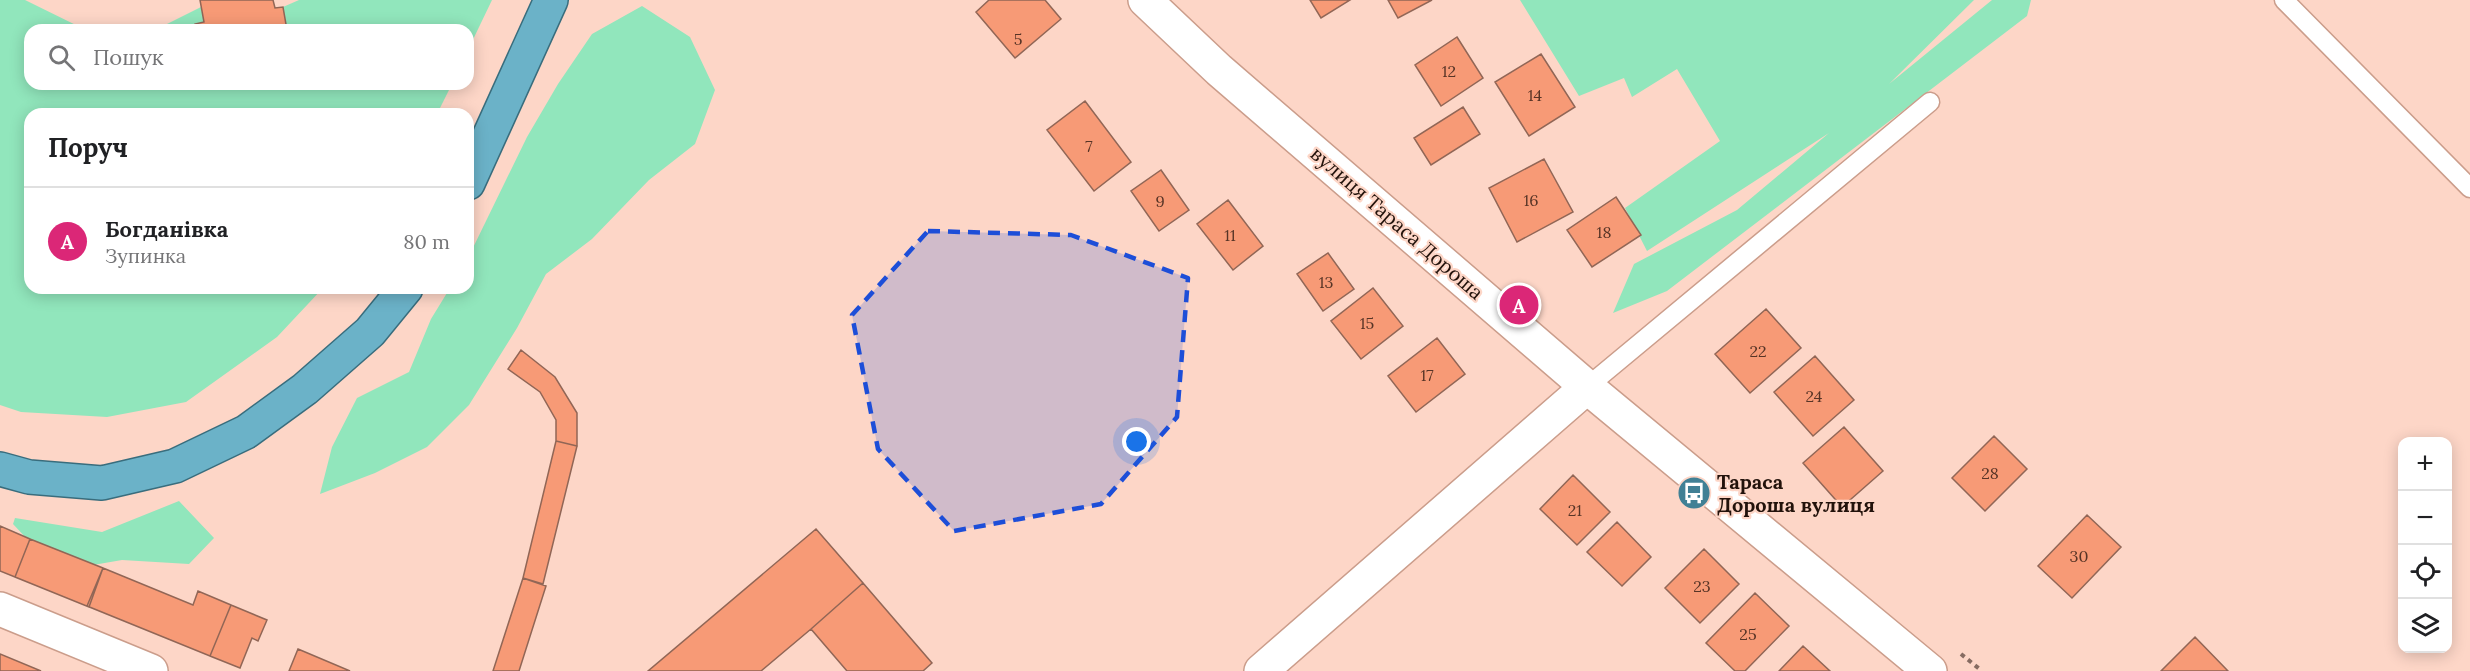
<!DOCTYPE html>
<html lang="uk">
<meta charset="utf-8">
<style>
body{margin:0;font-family:Lora,serif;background:#f2f2f2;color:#202124}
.controls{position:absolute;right:18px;bottom:18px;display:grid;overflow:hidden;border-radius:12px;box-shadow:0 3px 15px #0003}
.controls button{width:54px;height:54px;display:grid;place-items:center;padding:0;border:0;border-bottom:2px solid #e0e0e0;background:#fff;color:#202124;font:30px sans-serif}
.you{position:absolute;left:1137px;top:442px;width:21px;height:21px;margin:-15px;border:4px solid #fff;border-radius:50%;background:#1a73e8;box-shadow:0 0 0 9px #1a73e833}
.badge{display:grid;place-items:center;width:39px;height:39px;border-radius:50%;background:#db2777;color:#fff;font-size:20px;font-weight:700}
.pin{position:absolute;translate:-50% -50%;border:3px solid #fff;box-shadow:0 2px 6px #0006}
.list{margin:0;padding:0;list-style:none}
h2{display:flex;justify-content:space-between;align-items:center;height:78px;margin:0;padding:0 24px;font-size:26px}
h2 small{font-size:20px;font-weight:400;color:#757577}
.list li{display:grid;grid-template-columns:39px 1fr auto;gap:18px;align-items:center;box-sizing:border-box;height:108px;padding:0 24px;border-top:2px solid #e0e0e0}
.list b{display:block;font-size:22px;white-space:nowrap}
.list p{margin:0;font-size:20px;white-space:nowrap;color:#757577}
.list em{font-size:20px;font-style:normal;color:#757577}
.icon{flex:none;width:33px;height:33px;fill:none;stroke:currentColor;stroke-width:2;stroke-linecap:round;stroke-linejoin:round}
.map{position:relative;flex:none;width:2470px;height:671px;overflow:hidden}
.search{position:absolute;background:#fff;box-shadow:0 3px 15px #0003;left:24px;top:24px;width:450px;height:66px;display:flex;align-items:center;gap:15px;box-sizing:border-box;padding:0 21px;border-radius:18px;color:#757577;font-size:22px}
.panel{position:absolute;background:#fff;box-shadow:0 3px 15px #0003;left:24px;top:108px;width:450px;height:186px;border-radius:18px}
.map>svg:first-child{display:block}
.green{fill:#91e6bc}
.building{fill:#f79a76;stroke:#916656;stroke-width:1.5}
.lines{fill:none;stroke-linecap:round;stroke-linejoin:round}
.service-casing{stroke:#cb9d8b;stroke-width:21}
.minor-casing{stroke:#cb9d8b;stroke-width:36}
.tertiary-casing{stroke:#cb9d8b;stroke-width:36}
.trunk-casing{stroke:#396d7d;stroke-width:36}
.path{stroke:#866b61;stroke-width:4;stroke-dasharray:4.5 4.5;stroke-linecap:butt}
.service{stroke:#fff;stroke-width:18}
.minor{stroke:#fff;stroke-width:33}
.tertiary{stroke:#fff;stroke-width:33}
.trunk{stroke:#6bb2c8;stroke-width:33}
.marked{fill:#1d4ed8;fill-opacity:0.2;stroke:#1d4ed8;stroke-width:4.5;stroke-dasharray:12 8;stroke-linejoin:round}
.labels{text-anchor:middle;stroke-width:4.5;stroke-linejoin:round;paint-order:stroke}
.number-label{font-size:16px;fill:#573426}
.street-label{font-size:20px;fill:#22120b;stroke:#fdd6c7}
.poi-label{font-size:20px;font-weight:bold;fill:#22120b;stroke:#fdd6c7;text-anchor:start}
</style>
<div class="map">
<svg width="2470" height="671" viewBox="0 0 2470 671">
<rect width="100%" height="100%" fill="#fdd6c7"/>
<path class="green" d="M0,0h25l61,30h-56v54h422l-15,30h-407v174h293l-46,49 -91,65 -79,15 -86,-5 -21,-7z
M299,0h193l-24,50v-20h-181l-4,-23z
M1520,0h454l-85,84 103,-84h39l-4,16 -360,275 -54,22 21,-49 103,-54 92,-77 -182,118 -22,-43 95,-67 -43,-72 -45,28 -8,-19 -45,18z
M642,6l48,31 25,53 -20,54 -46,36 -57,59 -46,35 -29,54 -48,77 -42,42 -52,26 -55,21 12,-47 25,-49 52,-26 22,-53 19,-31h18v-30l59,-121 31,-53 34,-50z
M201,7l3,15 -9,2 1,6h-41z
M179,501l35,37 -25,26 -67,-4 -52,9 -28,-14 -29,-31 2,-6 87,14z"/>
<path class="building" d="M200,0h73l2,8 8,-1 4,23h-91l-1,-6 9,-2z
M989,0h56l16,19 -46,39 -39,-46z
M1310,0h40l-29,18z
M1388,0h44l-34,18z
M1457,37l26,41 -42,28 -26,-41z
M1541,54l34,53 -46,29 -34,-54z
M1085,101l46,61 -37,29 -47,-61z
M1463,107l17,27 -49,31 -17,-27z
M1544,159l29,53 -56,30 -28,-54z
M1161,170l28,40 -30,21 -28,-40z
M1616,197l25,38 -49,32 -25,-37z
M1228,200l35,46 -30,24 -36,-46z
M1328,253l26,36 -31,22 -26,-37z
M1373,288l30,38 -42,33 -30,-38z
M1766,309l35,39 -51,45 -35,-39z
M1437,338l28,36 -49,38 -28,-36z
M521,350l34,27 22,36v33l-21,-5v-21l-16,-28 -32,-23z
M1815,356l39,44 -41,36 -39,-44z
M1844,427l39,44 -41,36 -39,-44z
M1994,436l33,33 -42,42 -33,-33z
M556,441l21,5 -34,138 -20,-6z
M1573,475l37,37 -33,33 -37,-36z
M2087,515l34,32 -49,51 -34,-32z
M1617,522l34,35 -29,29 -35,-34z
M0,526l30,13 -15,38 -15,-6z
M816,529l47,54 -52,46 -50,42h-113z
M30,539l73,29 -14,39 -74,-30z
M1704,549l35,35 -39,39 -35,-35z
M103,568l90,37 5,-14 33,14 -21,51 -123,-50z
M523,578l23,8 -27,85h-26z
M863,583l69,80 -9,8h-76l-36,-42z
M1755,593l34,33 -44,45h-10l-29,-28z
M231,605l36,15 -9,21 -6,-3 -12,30 -30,-12z
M2195,637l33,34h-67z
M1803,646l27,25h-51z
M298,649l52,22h-61z
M0,654l41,17h-41z"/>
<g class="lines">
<defs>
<path id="service" d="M2284,0l186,188
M1587,387l343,-285"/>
<path id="minor" d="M0,609l151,62
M1261,671l326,-284"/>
<path id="tertiary" d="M1145,0l74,70 368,317 343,284"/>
<path id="trunk" d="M468,183l83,-183
M0,469l29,8 73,6 73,-17 71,-34 59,-43 65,-57 36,-44"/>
</defs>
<use href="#service" class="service-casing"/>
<use href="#minor" class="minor-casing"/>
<use href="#tertiary" class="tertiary-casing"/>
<use href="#trunk" class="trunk-casing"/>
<path class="path" d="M1961,654l21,17"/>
<use href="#service" class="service"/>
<use href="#minor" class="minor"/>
<use href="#tertiary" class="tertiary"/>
<use href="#trunk" class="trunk"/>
</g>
<path class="marked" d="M928,231l143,4 117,43 -11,139 -76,87 -147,27 -76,-82 -26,-134z"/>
<defs>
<symbol id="bus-disc" viewBox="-11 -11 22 22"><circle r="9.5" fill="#418095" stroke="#fdd6c7"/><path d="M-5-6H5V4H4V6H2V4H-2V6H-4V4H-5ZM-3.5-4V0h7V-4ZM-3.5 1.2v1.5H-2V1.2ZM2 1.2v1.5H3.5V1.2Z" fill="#fff"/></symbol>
</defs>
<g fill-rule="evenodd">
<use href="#bus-disc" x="1675" y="474" width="38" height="38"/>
</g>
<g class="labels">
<g class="number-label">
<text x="1018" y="45">5</text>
<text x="1449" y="77">12</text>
<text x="1535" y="101">14</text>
<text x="1089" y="152">7</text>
<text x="1531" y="206">16</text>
<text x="1160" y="207">9</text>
<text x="1604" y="238">18</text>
<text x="1230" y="241">11</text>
<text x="1326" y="288">13</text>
<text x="1367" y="329">15</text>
<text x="1758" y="357">22</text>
<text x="1427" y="381">17</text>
<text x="1814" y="402">24</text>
<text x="1990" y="479">28</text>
<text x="1575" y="516">21</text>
<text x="2079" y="562">30</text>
<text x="1702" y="592">23</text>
<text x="1748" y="640">25</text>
</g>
<g class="street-label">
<text transform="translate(1397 223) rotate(41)" y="7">вулиця Тараса Дороша</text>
</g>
<g class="poi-label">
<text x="1717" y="489">Тараса<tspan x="1717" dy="23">Дороша вулиця</tspan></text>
</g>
</g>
</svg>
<div class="controls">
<button>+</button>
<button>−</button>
<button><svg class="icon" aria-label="locate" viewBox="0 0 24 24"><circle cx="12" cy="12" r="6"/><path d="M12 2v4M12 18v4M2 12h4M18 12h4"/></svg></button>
<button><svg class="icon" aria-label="layers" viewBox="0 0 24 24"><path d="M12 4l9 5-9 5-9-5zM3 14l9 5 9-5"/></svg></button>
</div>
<div class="you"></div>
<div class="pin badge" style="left:1519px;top:305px">A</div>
<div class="search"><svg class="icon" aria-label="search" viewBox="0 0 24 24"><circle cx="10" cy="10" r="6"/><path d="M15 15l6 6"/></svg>Пошук</div>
<section class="panel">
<h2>Поруч<small></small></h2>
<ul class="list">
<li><span class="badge">A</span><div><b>Богданівка</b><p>Зупинка</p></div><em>80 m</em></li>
</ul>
</section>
</div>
